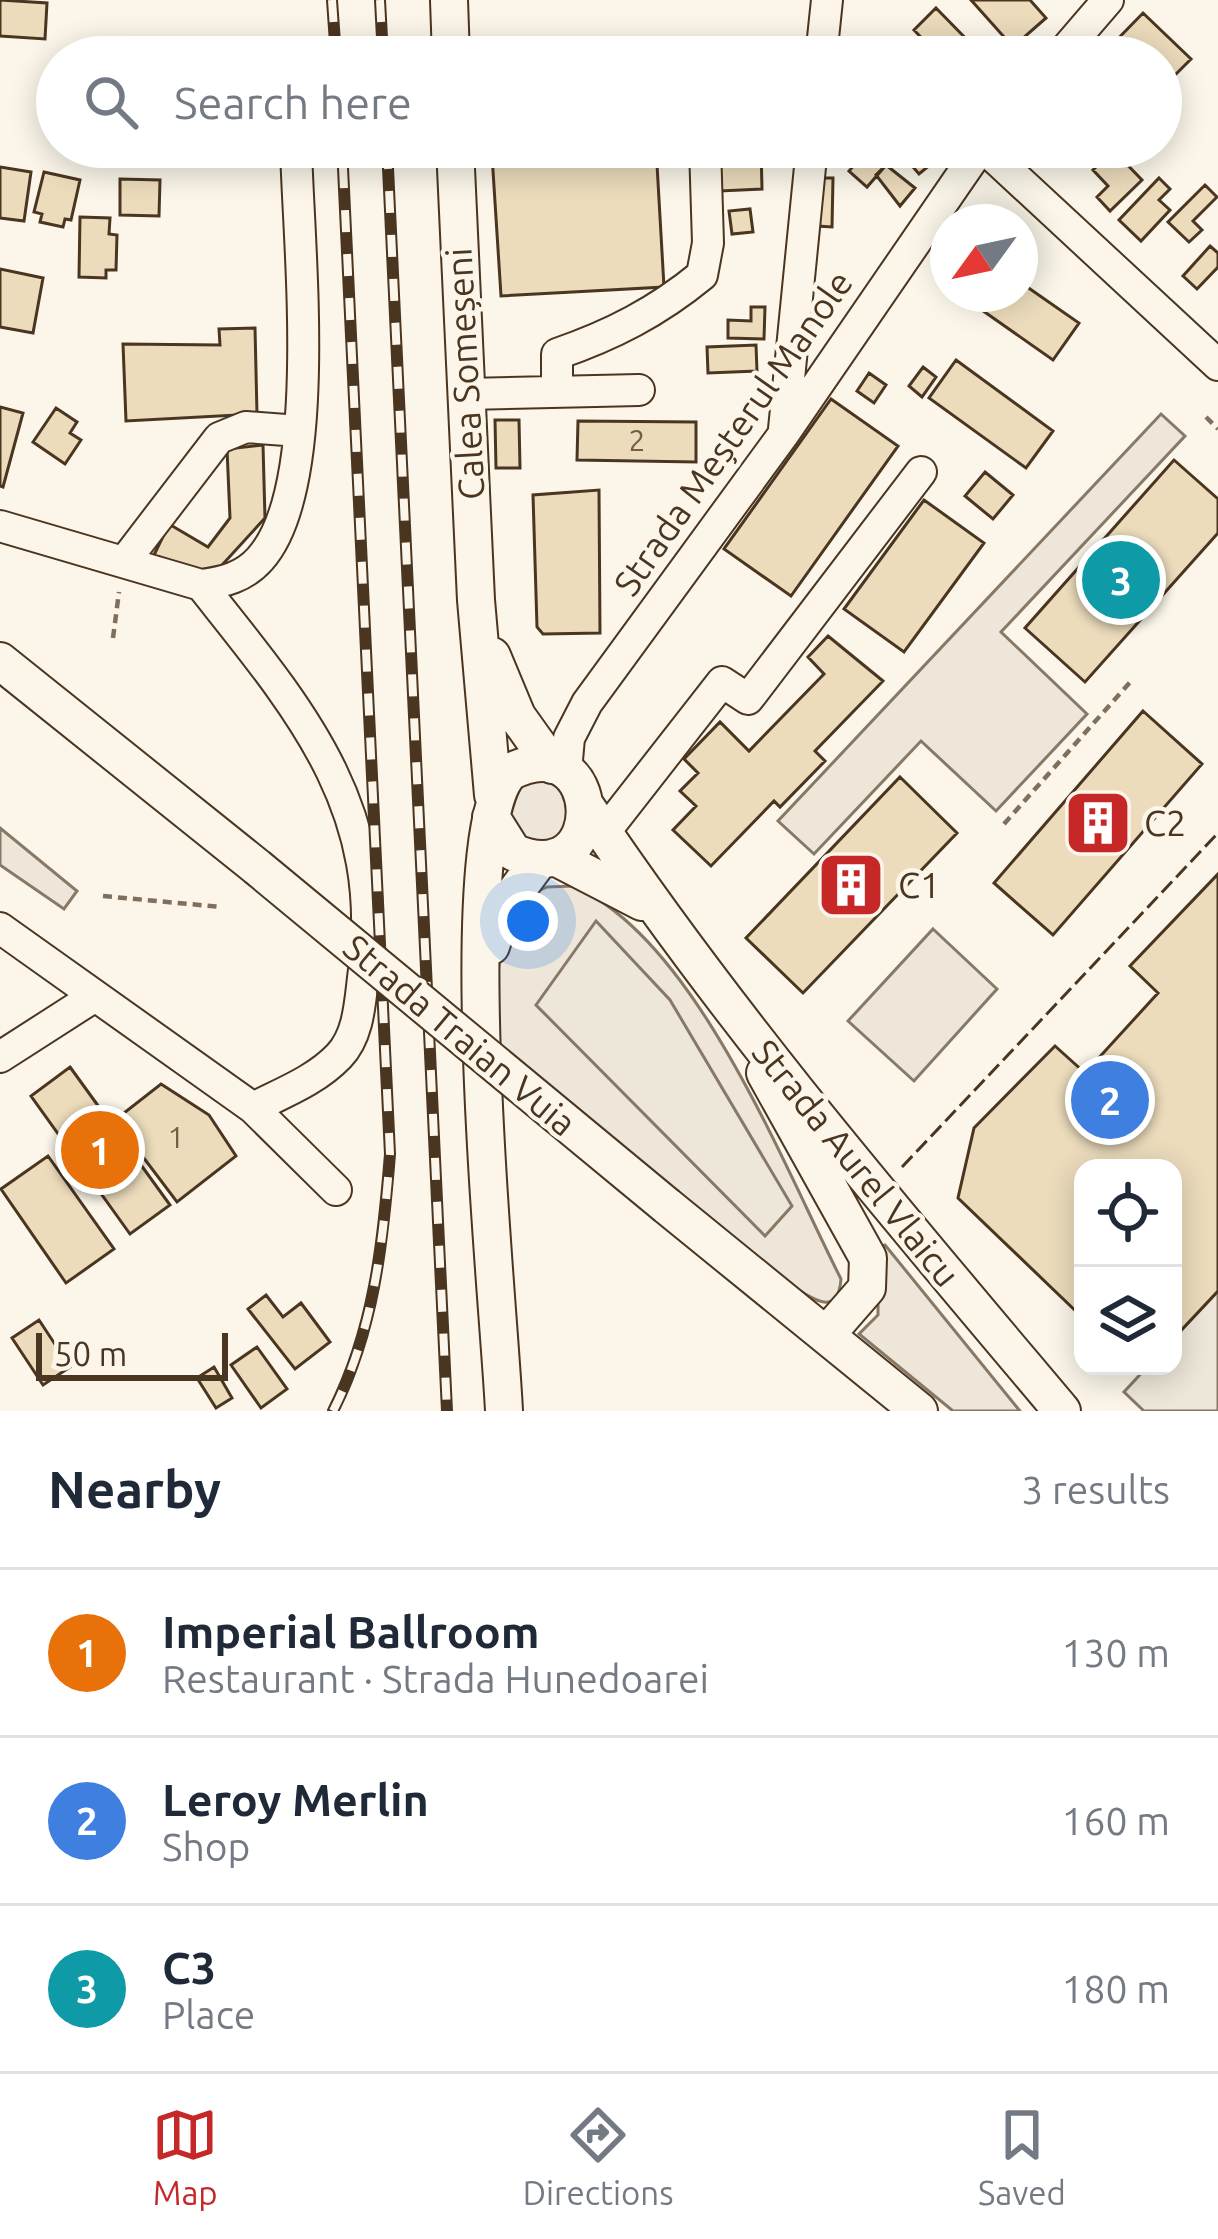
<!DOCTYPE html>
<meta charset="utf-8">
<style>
body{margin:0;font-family:Ubuntu,sans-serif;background:#f6f6f7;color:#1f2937}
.controls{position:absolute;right:36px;bottom:36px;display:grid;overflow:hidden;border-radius:24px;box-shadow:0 6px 30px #0003}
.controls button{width:108px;height:108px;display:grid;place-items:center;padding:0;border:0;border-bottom:3px solid #e0e1e3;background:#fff;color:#1f2937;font:60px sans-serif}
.compass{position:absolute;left:930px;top:204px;width:108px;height:108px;border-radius:50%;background:#fff;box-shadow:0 6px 30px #0003;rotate:237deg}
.scale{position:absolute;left:36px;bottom:30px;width:192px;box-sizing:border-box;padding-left:12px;border:6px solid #4a3520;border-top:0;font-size:33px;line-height:42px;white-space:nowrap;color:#4a3520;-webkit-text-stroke:9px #fbf6e9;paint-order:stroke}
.you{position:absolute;left:528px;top:921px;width:42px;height:42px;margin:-30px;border:9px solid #fff;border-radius:50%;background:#1a73e8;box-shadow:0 0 0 18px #1a73e833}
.badge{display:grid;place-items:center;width:78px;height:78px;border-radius:50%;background:#c62828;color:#fff;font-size:39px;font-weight:700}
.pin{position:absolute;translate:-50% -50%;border:6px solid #fff;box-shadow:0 3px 12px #0006}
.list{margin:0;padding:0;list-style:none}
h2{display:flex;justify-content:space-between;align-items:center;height:156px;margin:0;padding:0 48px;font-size:51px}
h2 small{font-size:39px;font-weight:400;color:#747a83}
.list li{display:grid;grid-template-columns:78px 1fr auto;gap:36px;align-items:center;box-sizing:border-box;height:168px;padding:0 48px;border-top:3px solid #e0e1e3}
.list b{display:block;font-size:45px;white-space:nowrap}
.list p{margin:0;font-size:39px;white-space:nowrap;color:#747a83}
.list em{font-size:39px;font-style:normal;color:#747a83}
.icon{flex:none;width:66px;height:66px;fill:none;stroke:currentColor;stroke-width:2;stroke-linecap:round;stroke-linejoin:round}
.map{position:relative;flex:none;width:1218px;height:1411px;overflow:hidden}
.search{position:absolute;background:#fff;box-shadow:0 6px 30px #0003;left:36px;right:36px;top:36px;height:132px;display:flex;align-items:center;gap:30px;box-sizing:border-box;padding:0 42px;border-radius:66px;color:#747a83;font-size:45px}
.sheet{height:660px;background:#fff}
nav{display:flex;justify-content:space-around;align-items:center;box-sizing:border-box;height:168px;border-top:3px solid #e0e1e3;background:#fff;font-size:33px;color:#747a83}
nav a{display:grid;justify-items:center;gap:6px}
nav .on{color:#c62828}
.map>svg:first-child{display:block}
.green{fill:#ede6d9;stroke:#887966;stroke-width:3}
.parking{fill:#ede7d9;stroke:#887966;stroke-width:3}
.building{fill:#ecdcbc;stroke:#4a3520;stroke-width:3}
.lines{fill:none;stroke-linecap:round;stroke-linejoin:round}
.minor-casing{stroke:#4a3520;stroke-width:34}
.major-casing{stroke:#4a3520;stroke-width:40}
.path{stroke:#7f6f5c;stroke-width:4.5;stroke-dasharray:9 6;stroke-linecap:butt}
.minor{stroke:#fbf6e9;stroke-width:30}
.major{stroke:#fbf6e9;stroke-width:36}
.rail-casing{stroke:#4a3520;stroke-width:12}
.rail{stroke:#fbf6e9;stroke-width:8;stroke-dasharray:22;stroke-linecap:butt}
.major-bridge-casing{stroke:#4a3520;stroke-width:40;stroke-linecap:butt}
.major-bridge{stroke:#fbf6e9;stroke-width:36}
.fence{stroke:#4a3520;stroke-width:3;stroke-dasharray:15 6;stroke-linecap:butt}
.labels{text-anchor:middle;stroke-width:9;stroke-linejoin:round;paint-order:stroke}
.number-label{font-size:30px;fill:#725f47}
.street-label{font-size:36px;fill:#4a3520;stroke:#fbf6e9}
.poi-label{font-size:36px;fill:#4a3520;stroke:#fbf6e9;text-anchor:start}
</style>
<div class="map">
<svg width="1218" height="1411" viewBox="0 0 1218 1411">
<rect width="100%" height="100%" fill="#fbf6e9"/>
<path class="green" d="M1161,414l24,22 -184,196 86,82 -91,97 -75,-70 -107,113 -36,-33z
M516,778l49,4 8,48 -44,20 -29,-51z
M0,828l77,63 -13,18 -64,-44z
M573,886c122,52 209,277 268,393 -3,39 -29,20 -50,6l-299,-246 8,-86 21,-54 26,-12z
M933,929l64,60 -83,92 -66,-60z
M885,1245l135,166h-67l-94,-77 19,-19v-68z"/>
<path class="parking" d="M596,921l74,79 122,206 -27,30 -229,-231z
M1218,1291v120h-74l-20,-19 24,-26h25v-27z"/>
<path class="building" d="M0,0l47,3 -2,36 -45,-3z
M971,0h59l16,18 -33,29z
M936,8l47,48v1h-43l-26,-27z
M1143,13l48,46 -19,19 -11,-11v-10h-51l-5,-5z
M656,147l8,140 -163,9 -9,-141z
M718,147h43l1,42 -42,2z
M870,147h13l11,9 -27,31 -18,-16z
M896,147h29l11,13 -17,14z
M1113,150l29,30 -32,31 -13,-14 11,-11 -15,-16z
M886,165l29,23 -15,18 -24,-31z
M0,167l31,5 -7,49 -24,-3z
M44,172l36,8 -9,40 -6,-1 -2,8 -23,-5 2,-8 -8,-2z
M818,178h15l-1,49 -15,-1z
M1159,178l11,11 -11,11 11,10 -29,31 -22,-21z
M120,179l40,1 -1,36 -39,-1z
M1205,185l12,12 -24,24 9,9 -13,12 -21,-20z
M750,209l3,23 -21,2 -3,-23z
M80,217l30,1 -1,16 8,1 -1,35h-10v8l-27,-1z
M1210,246l8,7v14l-21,22 -14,-13z
M0,269l43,9 -10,55 -33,-6z
M1020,282l59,41 -26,37 -94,-66h61z
M751,307h14l-1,32 -36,-1v-18l23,1z
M255,328l2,86 -131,7 -3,-77 97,1 -1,-16z
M756,345l1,26 -49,2 -1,-26z
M956,360l97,71 -27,37 -97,-70z
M923,367l13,10 -14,20 -13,-11z
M869,373l17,12 -12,18 -17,-12z
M831,399l67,47 -107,150 -67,-47z
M0,407l23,6 -20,74 -3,-1z
M56,408l21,14 -7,11 11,7 -16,24 -32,-22z
M495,420h24l1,48h-24z
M578,421l118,1v40l-119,-2z
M263,445l2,73 -53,58 -58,-21 15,-31 39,23 22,-29 -3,-69z
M1174,460l44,39v34l-133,149 -60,-54z
M985,472l28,23 -20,24 -28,-23z
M599,490l1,143 -57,1 -6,-7 -4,-132z
M924,500l60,43 -80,109 -60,-43z
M828,636l55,45 -68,70 10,10 -45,46 -6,-6 -63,65 -38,-36 23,-24 -16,-15 18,-18 -14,-14 36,-37 29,29 75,-77 -16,-17z
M1143,711l59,53 -149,171 -59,-52z
M900,777l57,56 -154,160 -57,-55z
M1218,874v417l-45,48v-171h-90v150l-125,-120 16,-70 81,-82 30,27 73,-80 -28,-27z
M70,1067l100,138 -40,29 -99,-138z
M161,1084l48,31 27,41 -59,46 -62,-82z
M48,1156l66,93 -48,34 -65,-94z
M266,1295l17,22 18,-14 29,39 -35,27 -47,-60z
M39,1320l31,47 -27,18 -31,-47z
M257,1347l30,42 -26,19 -30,-43z
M214,1367l18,31 -16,10 -19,-30z"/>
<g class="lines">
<defs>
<path id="minor" d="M821,57l6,-57
M1059,57l49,-57
M983,147l235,218
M557,391v-37c55,-19 100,-42 145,-79l6,-32 -3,-96
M466,394l173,-4
M784,429l28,-282
M0,526l201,59c23,-3 43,-8 59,-26 65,-72 38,-315 36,-412
M124,562l95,-124 27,-11 53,4
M201,585c96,121 184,220 163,385 -4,29 -4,64 -25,86 -24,25 -57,37 -86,52
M566,771l3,-33 18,-35 196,-268 198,-288
M604,833l118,-151 26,17 173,-227
M0,928l253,180 83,82
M0,1057l92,-59"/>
<path id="major" d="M449,0l2,57
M455,147l21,453 17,195
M492,656l25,60 35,49
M0,661l257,206
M587,808c143,213 310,407 475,603
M491,817l22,35c99,43 93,-129 -3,-80 -60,62 -11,532 -6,639
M555,857l87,45
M491,946l12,-37 37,-50
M765,1073l103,185 -1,30 -40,46
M667,1206l252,205"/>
</defs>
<use href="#minor" class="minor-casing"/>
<use href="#major" class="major-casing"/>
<path class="path" d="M1206,417l12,12
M113,638l6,-46
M1004,824l128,-144
M103,896l118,11"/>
<use href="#minor" class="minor"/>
<use href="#major" class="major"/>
<defs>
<path id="rail" d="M332,0l4,57
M380,0l3,57
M387,147l60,1264
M333,1411c41,-81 50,-168 57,-257l-48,-1007"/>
</defs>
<use href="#rail" class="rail-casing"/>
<use href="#rail" class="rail"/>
<defs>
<path id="major-bridge" d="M257,867l410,339"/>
</defs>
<use href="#major-bridge" class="major-bridge-casing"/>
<use href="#major-bridge" class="major-bridge"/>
<path class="fence" d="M902,1167l316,-334"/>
</g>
<defs>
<symbol id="building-square" viewBox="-11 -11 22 22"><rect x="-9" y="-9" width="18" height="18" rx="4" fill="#c62828" stroke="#fbf6e9"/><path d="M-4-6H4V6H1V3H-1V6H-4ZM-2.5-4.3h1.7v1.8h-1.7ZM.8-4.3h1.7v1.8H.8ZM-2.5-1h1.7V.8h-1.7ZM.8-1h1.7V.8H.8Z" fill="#fff"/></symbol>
</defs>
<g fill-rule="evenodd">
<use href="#building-square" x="1060" y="785" width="76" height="76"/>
<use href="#building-square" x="813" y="847" width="76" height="76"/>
</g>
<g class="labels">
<g class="number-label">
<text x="637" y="451">2</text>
<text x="176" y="1148">1</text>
</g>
<g class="street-label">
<text transform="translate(465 374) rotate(-93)" y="13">Calea Someșeni</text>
<text transform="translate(733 433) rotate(-55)" y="13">Strada Meșterul Manole</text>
<text transform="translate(460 1035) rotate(40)" y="13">Strada Traian Vuia</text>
<text transform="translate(856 1163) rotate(51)" y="13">Strada Aurel Vlaicu</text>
</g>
<g class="poi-label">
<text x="1144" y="836">C2</text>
<text x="898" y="898">C1</text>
</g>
</g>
</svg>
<div class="controls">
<button><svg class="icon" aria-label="locate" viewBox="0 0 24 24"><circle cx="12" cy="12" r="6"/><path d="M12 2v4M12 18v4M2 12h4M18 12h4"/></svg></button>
<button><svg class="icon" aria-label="layers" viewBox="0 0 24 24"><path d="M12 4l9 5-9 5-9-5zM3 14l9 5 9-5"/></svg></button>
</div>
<svg class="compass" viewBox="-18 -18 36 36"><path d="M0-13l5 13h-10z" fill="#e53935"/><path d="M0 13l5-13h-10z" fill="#747a83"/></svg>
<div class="scale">50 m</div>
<div class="you"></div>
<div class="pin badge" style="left:100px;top:1150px;background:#e8710a">1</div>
<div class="pin badge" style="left:1110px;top:1100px;background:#3f7fe0">2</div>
<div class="pin badge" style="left:1121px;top:580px;background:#0f9aa8">3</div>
<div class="search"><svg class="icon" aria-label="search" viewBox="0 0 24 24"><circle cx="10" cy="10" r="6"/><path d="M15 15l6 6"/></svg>Search here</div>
</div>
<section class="sheet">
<h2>Nearby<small>3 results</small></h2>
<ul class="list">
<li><span class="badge" style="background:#e8710a">1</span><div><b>Imperial Ballroom</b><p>Restaurant · Strada Hunedoarei</p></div><em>130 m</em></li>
<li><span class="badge" style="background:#3f7fe0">2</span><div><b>Leroy Merlin</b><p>Shop</p></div><em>160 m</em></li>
<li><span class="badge" style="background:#0f9aa8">3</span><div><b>C3</b><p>Place</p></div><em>180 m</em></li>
</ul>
</section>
<nav>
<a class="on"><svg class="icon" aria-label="map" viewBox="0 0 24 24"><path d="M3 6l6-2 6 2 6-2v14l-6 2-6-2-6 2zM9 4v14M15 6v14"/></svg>Map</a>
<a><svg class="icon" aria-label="directions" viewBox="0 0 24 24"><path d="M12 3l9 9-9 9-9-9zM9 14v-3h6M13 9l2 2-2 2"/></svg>Directions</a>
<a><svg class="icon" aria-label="saved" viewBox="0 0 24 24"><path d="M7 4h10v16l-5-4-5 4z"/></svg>Saved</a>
</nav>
